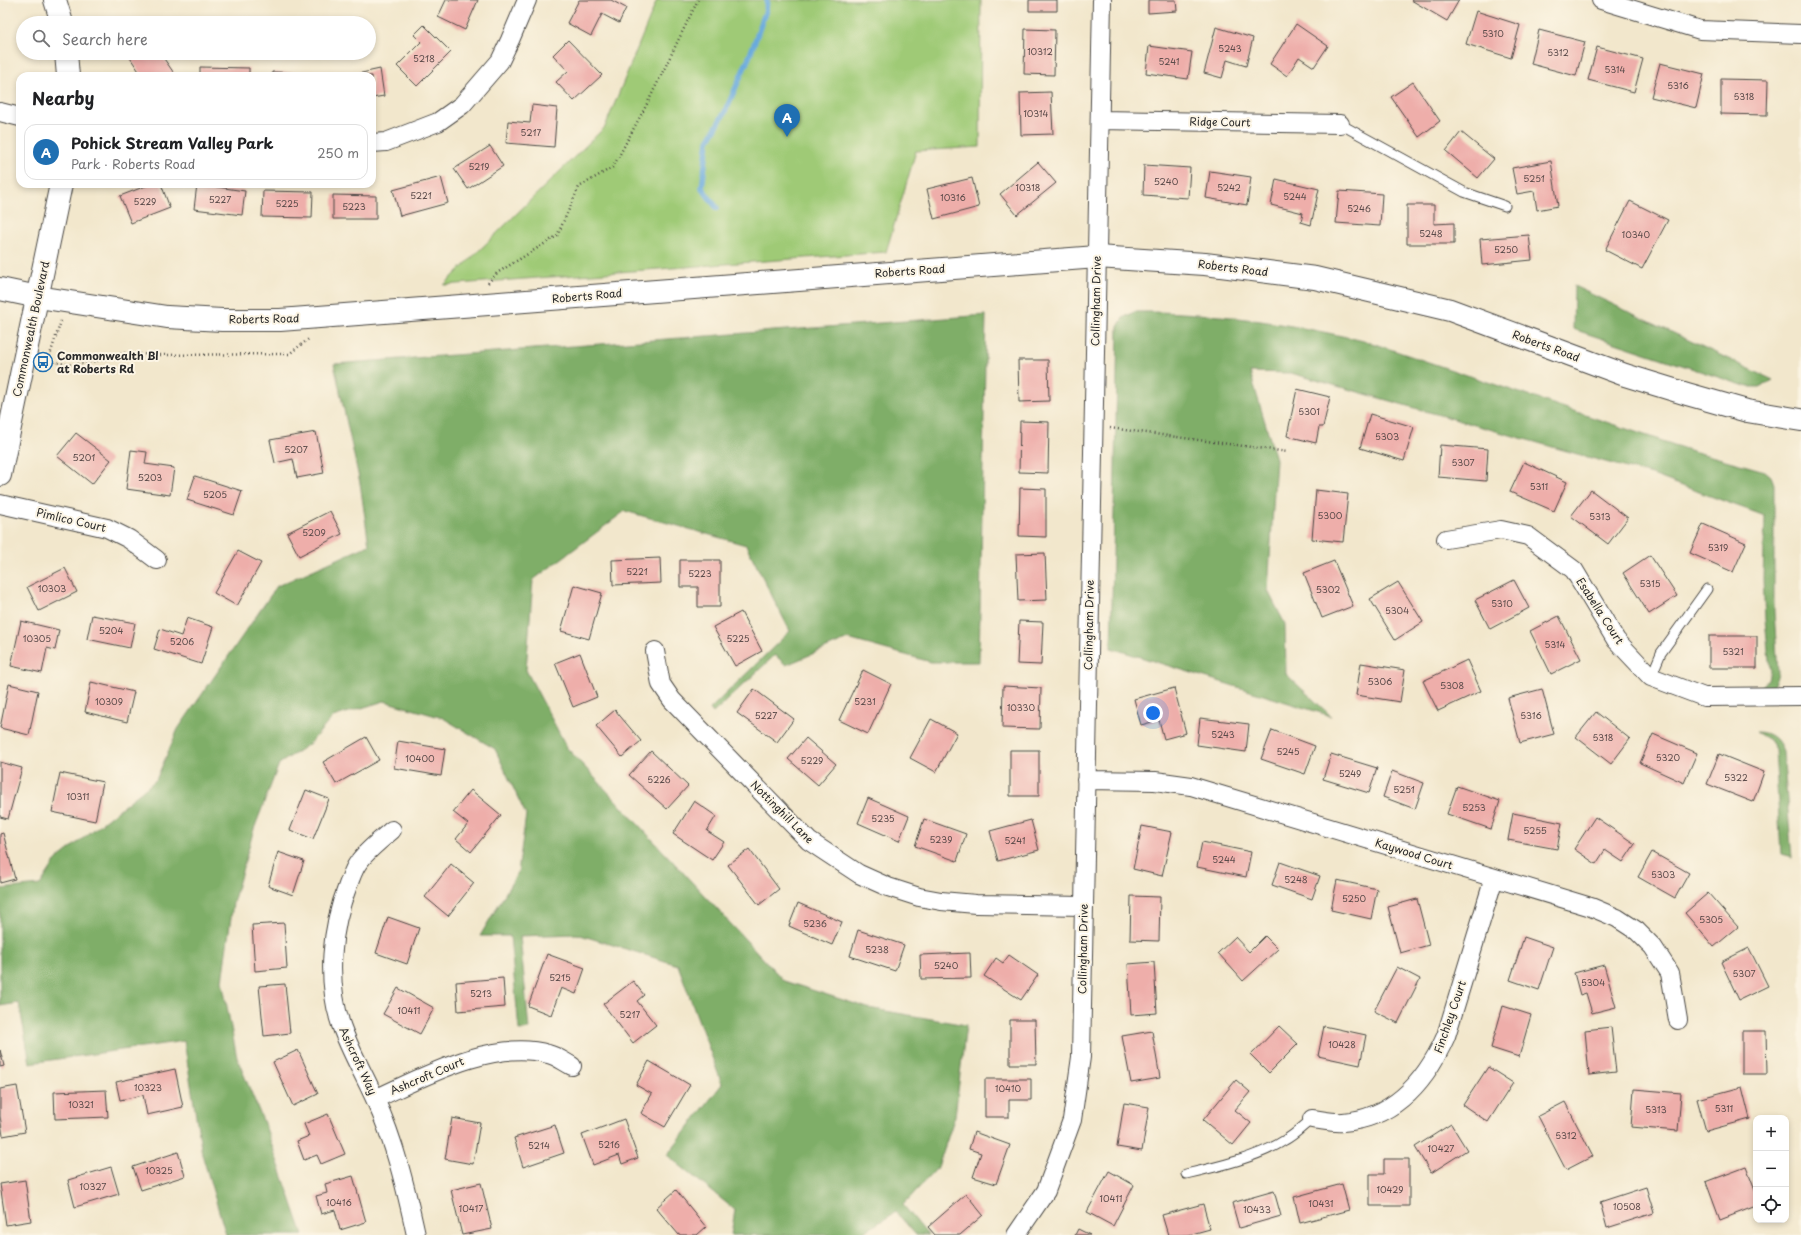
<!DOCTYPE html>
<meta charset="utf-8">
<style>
body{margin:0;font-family:"Playpen Sans",sans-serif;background:#f2f2f2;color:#202124}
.controls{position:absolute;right:12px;bottom:12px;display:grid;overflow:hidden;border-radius:8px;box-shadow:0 2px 6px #0003}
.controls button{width:36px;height:36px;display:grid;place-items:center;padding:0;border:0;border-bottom:1px solid #e0e0e0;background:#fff;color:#202124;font:20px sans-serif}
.you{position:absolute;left:1153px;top:713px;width:14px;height:14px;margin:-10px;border:3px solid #fff;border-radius:50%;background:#1a73e8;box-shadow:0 0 0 6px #1a73e833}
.badge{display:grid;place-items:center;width:26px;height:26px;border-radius:50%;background:#1f6fb2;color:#fff;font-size:13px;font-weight:700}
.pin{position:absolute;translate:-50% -33px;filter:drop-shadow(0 1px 2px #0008)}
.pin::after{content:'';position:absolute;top:21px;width:14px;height:12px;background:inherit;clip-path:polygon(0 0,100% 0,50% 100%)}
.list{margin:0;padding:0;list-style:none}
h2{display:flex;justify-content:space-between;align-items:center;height:52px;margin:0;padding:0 16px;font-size:17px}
h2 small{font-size:13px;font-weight:400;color:#757577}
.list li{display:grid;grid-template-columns:26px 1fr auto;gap:12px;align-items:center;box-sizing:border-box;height:56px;margin:0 8px 8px;padding:0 8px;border:1px solid #e0e0e0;border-radius:12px}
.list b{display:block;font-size:15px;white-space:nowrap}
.list p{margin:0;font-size:13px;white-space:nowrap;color:#757577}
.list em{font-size:13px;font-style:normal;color:#757577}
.icon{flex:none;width:22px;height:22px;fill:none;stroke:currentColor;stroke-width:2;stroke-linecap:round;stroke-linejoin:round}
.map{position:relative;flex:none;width:1801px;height:1235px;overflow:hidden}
.search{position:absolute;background:#fff;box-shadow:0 2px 6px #0003;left:16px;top:16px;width:360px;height:44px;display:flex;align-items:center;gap:10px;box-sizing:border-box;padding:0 14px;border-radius:22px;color:#757577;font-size:15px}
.panel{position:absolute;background:#fff;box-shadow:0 2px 6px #0003;left:16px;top:72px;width:360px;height:116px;border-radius:12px}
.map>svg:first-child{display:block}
.green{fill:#9fca76;stroke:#657a50}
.forest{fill:#7fae67;stroke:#556c49}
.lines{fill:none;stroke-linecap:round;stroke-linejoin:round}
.stream{stroke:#69aadd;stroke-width:5.5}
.building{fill:#eeaeaa}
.lane-casing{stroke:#494743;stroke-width:11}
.street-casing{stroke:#494743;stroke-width:20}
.secondary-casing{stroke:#494743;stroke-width:24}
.path{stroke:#494743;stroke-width:2.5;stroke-dasharray:1 3;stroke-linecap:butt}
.lane{stroke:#fff;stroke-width:9}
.street{stroke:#fff;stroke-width:18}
.secondary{stroke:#fff;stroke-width:22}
.labels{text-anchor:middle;stroke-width:4;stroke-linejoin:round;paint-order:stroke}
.number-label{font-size:9px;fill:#5c4c4b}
.street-label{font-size:11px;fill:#2b2b2b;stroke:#fcf5e5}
.poi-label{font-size:11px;font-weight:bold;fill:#2b2b2b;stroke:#fcf5e5;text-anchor:start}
</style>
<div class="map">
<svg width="1801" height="1235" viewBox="0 0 1801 1235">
<rect width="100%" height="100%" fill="#fcf5e5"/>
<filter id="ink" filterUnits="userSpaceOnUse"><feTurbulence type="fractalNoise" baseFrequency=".025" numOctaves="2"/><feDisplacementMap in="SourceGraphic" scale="8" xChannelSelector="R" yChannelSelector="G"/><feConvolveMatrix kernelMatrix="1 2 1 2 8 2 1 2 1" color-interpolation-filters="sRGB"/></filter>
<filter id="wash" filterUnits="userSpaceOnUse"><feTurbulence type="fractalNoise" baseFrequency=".012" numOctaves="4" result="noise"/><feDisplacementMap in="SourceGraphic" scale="16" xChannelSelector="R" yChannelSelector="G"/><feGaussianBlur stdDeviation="0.9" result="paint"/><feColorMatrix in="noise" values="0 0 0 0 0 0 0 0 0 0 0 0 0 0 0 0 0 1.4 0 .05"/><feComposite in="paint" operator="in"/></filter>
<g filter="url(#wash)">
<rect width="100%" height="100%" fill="#f2e7cc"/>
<path class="green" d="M657,0h324l-1,147 -64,4 -30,101 -442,33 161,-158z"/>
<path class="forest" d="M1574,286l180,85 19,9 -13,7h-12l-175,-58z
M1134,312c80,-1 160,12 238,31l317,107 76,21 6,5 3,8v127l4,62 -3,10 -6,7 -9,-1 8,-10 2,-9 -5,-50 -2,-41 2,-63 -110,-40 -364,-103 -41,-1 26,87 -8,132 17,33 1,50 45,42 -220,-68 7,-321 5,-9z
M986,315l-7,347h-48l-83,-23 -62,26 -11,-10 -62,58 -3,-4 80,-78 -44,-86 -121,-34 -92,69 -7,90 41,78 217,233 84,27 98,17 -11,91 -17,51 -35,38 25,30h-12l-20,-23 -37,23h-128l4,-25 -68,-55 55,-71 -44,-119 -101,-31 -57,2 9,93 -10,1 -9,-94h-30l38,-64 8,-57 -31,-66 -52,-31 -59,-17 -51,16 -24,27 -30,20 -25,65 -21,74 -11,78 15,77 29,70 37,107h-77l-24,-81 -18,-113 -154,22 -11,-60 -19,3v-117l40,-4 17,-26 99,-79 22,-51 99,-143 92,-41 -9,-62 -26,-119z
M1756,732c14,0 22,7 27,20l9,106 -11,-3 -6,-106 -6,-9z"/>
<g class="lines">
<path class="stream" d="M717,208l-15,-20 6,-47 17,-29 25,-57 16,-45 1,-10"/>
</g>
<g id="blocks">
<path class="building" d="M446,0h32l-13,30 -27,-13z
M579,0h32l15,8 -7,15 -17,-9 -11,22 -24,-13z
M1029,0h28v11h-28z
M1148,0h28l1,11 -29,2z
M1411,0h48l-12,21z
M1476,11l44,14 -9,33 -45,-14z
M1296,24l32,22 -14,21 -15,-10 -12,19 -17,-12z
M424,25l27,27 -34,34 -20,-20 24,-24 -7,-7z
M1216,27l37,11 -7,28 -19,-6 -5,18 -18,-5z
M1025,29l30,1 -1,45 -30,-1z
M1539,30l46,12 -9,34 -45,-12z
M568,40l34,35 -28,26 -18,-19 12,-11 -15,-16z
M1149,46l43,6 -4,27 -42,-6z
M1597,47l46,12 -9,33 -46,-12z
M127,53h33l16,23h-34z
M1660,63l44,11 -8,34 -45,-11z
M200,67l49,1v8h-49z
M380,69l4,27 -12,2v-22h-24z
M272,72l43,1v3h-43z
M1721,79l47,1 -1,35 -46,-1z
M1413,82l27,39 -21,16 -28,-40z
M1051,92l2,42 -32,1 -1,-42z
M532,105l25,3 -3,39 -48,-4 2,-22 22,2z
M1461,132l33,27 -16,19 -32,-27z
M490,146l13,20 -35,23 -14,-20z
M1551,161l7,45 -21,4 -3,-19 -17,3 -5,-26z
M1038,162l18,21 -39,32 -17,-21z
M1144,165l46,3 -2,30 -45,-3z
M1210,171l41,6 -4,28 -41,-7z
M441,177l7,26 -48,13 -7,-26z
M972,178l7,29 -45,12 -7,-30z
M1276,179l43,10 -8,36 -10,-3 2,-9 -32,-8z
M151,184h10l9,24 -39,15 -11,-27z
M197,184l48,7 -3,24 -48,-6z
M263,191l50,1 -1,26 -50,-1z
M1339,191l43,3 -2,32 -44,-3z
M333,195l43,1v23h-43z
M1630,201l38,19 -26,49 -37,-19z
M1407,205h27v19l20,-1v21h-47z
M1529,235l3,25 -50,5 -2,-26z
M1018,360h30l1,41 -30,1z
M1297,389l33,8 -7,30h-4l-3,16 -29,-7z
M1370,414l44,13 -10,34 -44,-13z
M1020,421l29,1 -1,51 -29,-1z
M316,432l8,41 -27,5 -4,-19 -18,4 -5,-23z
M76,433l35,27 -19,24 -35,-28z
M1440,445l48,4 -2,32 -48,-4z
M131,450l16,2 -2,12 29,4 -4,27 -44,-6z
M1524,462l43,20 -13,29 -44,-19z
M195,476l47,15 -8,24 -47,-15z
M1020,488l26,1v48l-27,-1z
M1316,490l32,4 -5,48 -31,-3z
M1591,490l37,28 -20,26 -37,-28z
M330,511l12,23 -43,22 -12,-23z
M1703,524l43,19 -13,29 -43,-19z
M238,551l23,12 -24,43 -23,-13z
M1045,553l2,47 -29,1 -2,-47z
M1650,555l27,41 -28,18 -26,-41z
M660,558l1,25 -48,2 -1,-25z
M680,560h40v47h-22v-20h-18z
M1334,561l19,45 -31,12 -18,-45z
M65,568l12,24 -38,19 -12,-24z
M1514,580l15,28 -39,21 -15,-29z
M1398,582l25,40 -28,18 -25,-41z
M574,585l28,8 -13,46 -28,-8z
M741,612l21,39 -27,15 -22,-39z
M92,615l43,8 -5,25 -43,-9z
M1559,616l22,43 -30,15 -21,-43z
M187,618l26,9 -12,37 -47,-15 6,-20 21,7z
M21,621l38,9 -4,20 -8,-2 -5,25 -31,-7z
M1019,621l24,1 -2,43 -24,-1z
M1709,636h48v32h-48z
M580,653l17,44 -24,10 -18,-44z
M1467,660l14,31 -43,20 -15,-30z
M1361,663l44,7 -5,32 -44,-7z
M863,670l28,14 -23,50 -29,-14z
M91,682l43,10 -7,30 -42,-10z
M9,684l29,7 -9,44 -29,-7z
M1003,686l38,2 -1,41 -38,-1z
M1174,688l12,45 -22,6 -5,-19 -18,5 -7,-26z
M754,689l40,30 -17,23 -40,-29z
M1542,689l12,45 -34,9 -12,-45z
M615,710l26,31 -19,16 -26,-31z
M1596,712l34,27 -19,25 -35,-27z
M1200,718l49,6 -3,28 -49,-7z
M931,719l26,14 -21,39 -26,-14z
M1272,730l43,16 -10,28 -44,-15z
M1653,734l44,19 -13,30 -44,-20z
M366,737l13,23 -43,24 -13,-22z
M806,738l30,26 -18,21 -30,-26z
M398,741l47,8 -4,27 -47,-8z
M1010,750h29v46h-29z
M651,751l37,35 -21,23 -38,-34z
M1331,754l46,14 -8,25 -46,-14z
M1719,754l45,18 -11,30 -46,-18z
M0,762l22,6 -14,51 -8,-2z
M1392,771l32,12 -9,26 -32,-12z
M60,773l43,9 -8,39 -43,-9z
M1457,786l43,15 -9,28 -44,-15z
M306,790l23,9 -16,40 -23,-9z
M471,790l30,25 -30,37 -15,-13 12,-15 -15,-12z
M868,798l41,18 -10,25 -41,-18z
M694,801l22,15 -9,15 17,11 -12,18 -39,-26z
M1513,813l49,10 -5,26 -49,-9z
M1595,817l40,27 -12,18 -18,-12 -9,14 -22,-15z
M924,819l42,15 -9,27 -42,-15z
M1031,820l8,30 -41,11 -8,-30z
M1142,826l30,6 -10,44 -29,-7z
M3,833l12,46 -15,4v-49z
M1202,842l49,10 -5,25 -49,-10z
M749,849l30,40 -20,16 -31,-40z
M278,852l26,9 -11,34 -25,-9z
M1652,852l37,21 -14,25 -37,-21z
M1280,862l40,14 -8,23 -40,-14z
M451,864l23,19 -26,33 -23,-19z
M1337,880l40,9 -6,30 -40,-9z
M1708,893l30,34 -24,20 -29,-34z
M1131,896l29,1 -1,44 -29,-1z
M1417,899l12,46 -29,8 -12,-46z
M798,903l44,19 -10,23 -43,-19z
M388,917l31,11 -12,36 -31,-11z
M284,923l3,45 -32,3 -3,-46z
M858,930l46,15 -9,26 -45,-15z
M1265,936l13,13 -35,32 -25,-28 17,-16 14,15z
M1524,937l29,10 -14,43 -29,-10z
M1749,948l19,38 -29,14 -18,-38z
M970,953l1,25 -50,1 -1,-24z
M547,954l38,14 -9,26 -15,-6 -10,27 -23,-9z
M1009,955l29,20 -17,25 -37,-24 12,-18 7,5z
M1154,962l3,51 -26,2 -3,-51z
M1604,965l12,42 -24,6 -6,-20 -6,2 -6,-22z
M1397,967l23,12 -22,44 -24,-12z
M503,978l2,29 -47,4 -2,-29z
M633,981l11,14 -7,6 19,24 -23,18 -30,-39z
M285,984l5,49 -26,3 -5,-50z
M398,988l36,20 -14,26 -37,-20z
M1503,1006l28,9 -12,42 -28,-9z
M1010,1020h25l1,44h-26z
M1279,1026l19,18 -29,29 -18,-18z
M1324,1026l42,9 -6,30 -42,-9z
M1611,1027l5,45 -27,3 -4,-45z
M1152,1031l8,47 -29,5 -9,-47z
M1742,1031h24l1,43h-25z
M0,1050l4,16 -4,1z
M298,1050l20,44 -25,12 -20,-44z
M649,1061l41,24 -25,42 -24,-14 11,-19 -16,-9z
M1488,1067l25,16 -25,39 -25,-17z
M175,1069l8,38 -36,8 -4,-20 -23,5 -4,-18z
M985,1079h46v21h-22v17h-24z
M1236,1080l14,12 -15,18 16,13 -18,22 -30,-25z
M17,1086l8,46 -22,4 -3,-20v-27z
M1742,1087l8,32 -44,12 -9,-32z
M1634,1089l47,4 -3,38 -47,-4z
M106,1090l2,27 -53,2 -1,-27z
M1565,1102l28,54 -27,14 -28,-54z
M1124,1103l25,4 -7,44 -25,-4z
M328,1114l17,40 -24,10 -4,-9 -13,5 -7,-19 12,-5 -5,-12z
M452,1118l28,5 -7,41 -28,-5z
M624,1119l14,39 -16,6 -3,-9 -26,10 -11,-30z
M1451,1124l16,26 -36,23 -16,-26z
M555,1125l9,28 -41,14 -9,-29z
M974,1132l36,13 -14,39 -23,-7 8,-24 -12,-4z
M178,1152l7,24 -44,14 -8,-23z
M1384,1159h25v47h-39v-32h14z
M111,1167l8,27 -44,13 -7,-27z
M1746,1167l10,26v13l-36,14 -14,-38z
M1109,1171l25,14 -21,41 -26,-14z
M353,1176l13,46 -26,8 -5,-20 -14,4 -5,-18 11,-3 -2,-9z
M25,1180l6,41 -25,4 -6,-41z
M481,1183l11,46 -30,6 -11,-45z
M1342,1184l7,26 -49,13 -6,-26z
M1646,1187l8,26 -47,15 -7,-26z
M676,1190l30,37 -9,8h-18l-23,-27z
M1274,1191l7,25 -42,12 -7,-25z
M966,1194l17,21 -23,20h-25l-7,-8z
M1203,1204l7,25 -22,6h-20l-6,-20z
M1078,1229l12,6h-15z"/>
</g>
</g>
<g filter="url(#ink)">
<use href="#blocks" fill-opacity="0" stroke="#494743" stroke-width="1"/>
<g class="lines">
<defs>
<path id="lane" d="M1340,124l124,68 41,14
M1651,677l10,-24 46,-64
M1186,1174c31,-7 73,-17 99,-34 10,-5 18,-14 27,-21"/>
<path id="street" d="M1601,0l99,30 101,4
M0,112l20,5
M1100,120l240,4
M372,143l14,-1 52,-20 24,-17 38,-44 10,-21 17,-40
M0,504l107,24 22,11 28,21
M1446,539l55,-9 27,6 46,34 42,70 35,37 53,20 97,-1
M655,651l6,33 11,16 137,141 50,33 29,13 31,10 22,4 35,3 108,2
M1086,780l69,1 36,5 400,121 26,11 20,13 16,16 17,26 8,47
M392,830c-11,10 -26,21 -34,33 -5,7 -7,15 -10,22 -17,43 -22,95 -7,140 9,26 23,49 34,74 20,43 31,90 41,136
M375,1099c48,-22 119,-61 173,-45 9,2 16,8 24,12
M1312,1119c10,1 21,4 31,3 52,-4 83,-41 103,-86l48,-158
M1016,1235l30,-44 26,-71 9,-63 21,-1057"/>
<path id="secondary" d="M55,0l7,23
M66,53l2,23
M0,289l38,8 129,20 55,3h58l817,-63 108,7 110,14 135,32 175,65 62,19 60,17 54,9
M0,475l61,-291"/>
</defs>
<use href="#lane" class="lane-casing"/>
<use href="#street" class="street-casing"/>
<use href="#secondary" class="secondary-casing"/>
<path class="path" d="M488,283l9,-10 60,-37 22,-49 34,-20 35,-65 50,-102
M61,321l-13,40 24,4 30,-5 21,-7 33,2 133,-1 21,-16
M1110,428l178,24"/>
<use href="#lane" class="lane"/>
<use href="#street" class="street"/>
<use href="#secondary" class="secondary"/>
</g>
</g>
<defs>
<symbol id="bus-ring" viewBox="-11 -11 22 22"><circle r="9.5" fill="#fcf5e5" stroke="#1f6fb2" stroke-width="1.5"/><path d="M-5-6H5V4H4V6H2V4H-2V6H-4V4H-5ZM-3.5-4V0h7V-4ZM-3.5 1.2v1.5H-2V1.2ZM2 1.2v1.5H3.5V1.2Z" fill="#1f6fb2"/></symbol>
</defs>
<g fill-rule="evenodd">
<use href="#bus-ring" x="32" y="351" width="22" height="22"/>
</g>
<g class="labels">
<g class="number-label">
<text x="1493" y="37">5310</text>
<text x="1230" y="52">5243</text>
<text x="1040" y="55">10312</text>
<text x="1558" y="56">5312</text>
<text x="424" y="62">5218</text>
<text x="1169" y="65">5241</text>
<text x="1615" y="73">5314</text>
<text x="1678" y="89">5316</text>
<text x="1744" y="100">5318</text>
<text x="1036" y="117">10314</text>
<text x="531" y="136">5217</text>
<text x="479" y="170">5219</text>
<text x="1534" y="182">5251</text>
<text x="1166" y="185">5240</text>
<text x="1028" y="191">10318</text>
<text x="1229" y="191">5242</text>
<text x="421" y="199">5221</text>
<text x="1295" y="200">5244</text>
<text x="953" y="201">10316</text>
<text x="220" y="203">5227</text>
<text x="145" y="205">5229</text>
<text x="287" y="207">5225</text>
<text x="354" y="210">5223</text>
<text x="1359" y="212">5246</text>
<text x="1431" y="237">5248</text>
<text x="1636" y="238">10340</text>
<text x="1506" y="253">5250</text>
<text x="1309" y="415">5301</text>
<text x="1387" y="440">5303</text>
<text x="296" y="453">5207</text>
<text x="84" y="461">5201</text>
<text x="1463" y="466">5307</text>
<text x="150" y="481">5203</text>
<text x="1539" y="490">5311</text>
<text x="215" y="498">5205</text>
<text x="1330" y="519">5300</text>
<text x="1600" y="520">5313</text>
<text x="314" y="536">5209</text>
<text x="1718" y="551">5319</text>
<text x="637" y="575">5221</text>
<text x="700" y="577">5223</text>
<text x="1650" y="587">5315</text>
<text x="52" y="592">10303</text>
<text x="1328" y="593">5302</text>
<text x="1502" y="607">5310</text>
<text x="1397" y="614">5304</text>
<text x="111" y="634">5204</text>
<text x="37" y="642">10305</text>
<text x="738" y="642">5225</text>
<text x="182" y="645">5206</text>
<text x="1555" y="648">5314</text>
<text x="1733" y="655">5321</text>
<text x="1380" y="685">5306</text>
<text x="1452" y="689">5308</text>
<text x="109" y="705">10309</text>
<text x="865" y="705">5231</text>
<text x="1021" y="711">10330</text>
<text x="766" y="719">5227</text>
<text x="1531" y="719">5316</text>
<text x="1223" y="738">5243</text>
<text x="1603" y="741">5318</text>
<text x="1288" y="755">5245</text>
<text x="1668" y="761">5320</text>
<text x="420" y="762">10400</text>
<text x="812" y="764">5229</text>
<text x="1350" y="777">5249</text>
<text x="1736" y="781">5322</text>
<text x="659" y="783">5226</text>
<text x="1404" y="793">5251</text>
<text x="78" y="800">10311</text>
<text x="1474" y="811">5253</text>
<text x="883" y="822">5235</text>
<text x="1535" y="834">5255</text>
<text x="941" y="843">5239</text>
<text x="1015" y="844">5241</text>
<text x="1224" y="863">5244</text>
<text x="1663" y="878">5303</text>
<text x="1296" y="883">5248</text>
<text x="1354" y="902">5250</text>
<text x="1711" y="923">5305</text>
<text x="815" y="927">5236</text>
<text x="877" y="953">5238</text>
<text x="946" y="969">5240</text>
<text x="1744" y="977">5307</text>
<text x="560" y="981">5215</text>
<text x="1593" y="986">5304</text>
<text x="481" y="997">5213</text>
<text x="409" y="1014">10411</text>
<text x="630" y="1018">5217</text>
<text x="1342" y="1048">10428</text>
<text x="148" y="1091">10323</text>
<text x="1008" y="1092">10410</text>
<text x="81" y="1108">10321</text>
<text x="1724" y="1112">5311</text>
<text x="1656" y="1113">5313</text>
<text x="1566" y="1139">5312</text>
<text x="609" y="1148">5216</text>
<text x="539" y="1149">5214</text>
<text x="1441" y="1152">10427</text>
<text x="159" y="1174">10325</text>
<text x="93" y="1190">10327</text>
<text x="1390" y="1193">10429</text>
<text x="1111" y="1202">10411</text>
<text x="339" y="1206">10416</text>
<text x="1321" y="1207">10431</text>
<text x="1627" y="1210">10508</text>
<text x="471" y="1212">10417</text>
<text x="1257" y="1213">10433</text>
</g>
<g class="street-label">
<text transform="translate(1220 122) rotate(1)" y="4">Ridge Court</text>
<text transform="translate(1233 268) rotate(7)" y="4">Roberts Road</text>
<text transform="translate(910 271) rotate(-4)" y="4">Roberts Road</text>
<text transform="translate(587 296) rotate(-5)" y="4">Roberts Road</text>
<text transform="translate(1096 301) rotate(-89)" y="4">Collingham Drive</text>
<text transform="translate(264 319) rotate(-1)" y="4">Roberts Road</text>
<text transform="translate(31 329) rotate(-78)" y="4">Commonwealth Boulevard</text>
<text transform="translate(1546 346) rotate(20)" y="4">Roberts Road</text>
<text transform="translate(71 520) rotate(13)" y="4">Pimlico Court</text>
<text transform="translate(1600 611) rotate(57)" y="4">Esabella Court</text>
<text transform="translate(1089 625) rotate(-89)" y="4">Collingham Drive</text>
<text transform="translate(782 812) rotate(45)" y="4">Nottinghill Lane</text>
<text transform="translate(1414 854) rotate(17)" y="4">Kaywood Court</text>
<text transform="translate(1083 949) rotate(-89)" y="4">Collingham Drive</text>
<text transform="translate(1450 1017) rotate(-71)" y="4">Finchley Court</text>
<text transform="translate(358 1061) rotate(65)" y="4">Ashcroft Way</text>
<text transform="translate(427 1076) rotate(-23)" y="4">Ashcroft Court</text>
</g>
<g class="poi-label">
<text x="57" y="360">Commonwealth Bl<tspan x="57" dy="13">at Roberts Rd</tspan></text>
</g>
</g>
</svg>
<div class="controls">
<button>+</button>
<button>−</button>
<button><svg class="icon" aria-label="locate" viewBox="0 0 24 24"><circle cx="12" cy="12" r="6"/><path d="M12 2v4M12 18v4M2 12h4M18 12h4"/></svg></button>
</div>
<div class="you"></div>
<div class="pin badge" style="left:787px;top:137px">A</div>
<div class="search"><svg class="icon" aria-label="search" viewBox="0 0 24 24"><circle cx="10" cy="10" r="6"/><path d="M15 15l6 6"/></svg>Search here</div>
<section class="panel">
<h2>Nearby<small></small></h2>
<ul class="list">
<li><span class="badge">A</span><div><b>Pohick Stream Valley Park</b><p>Park · Roberts Road</p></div><em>250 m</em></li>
</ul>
</section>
</div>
